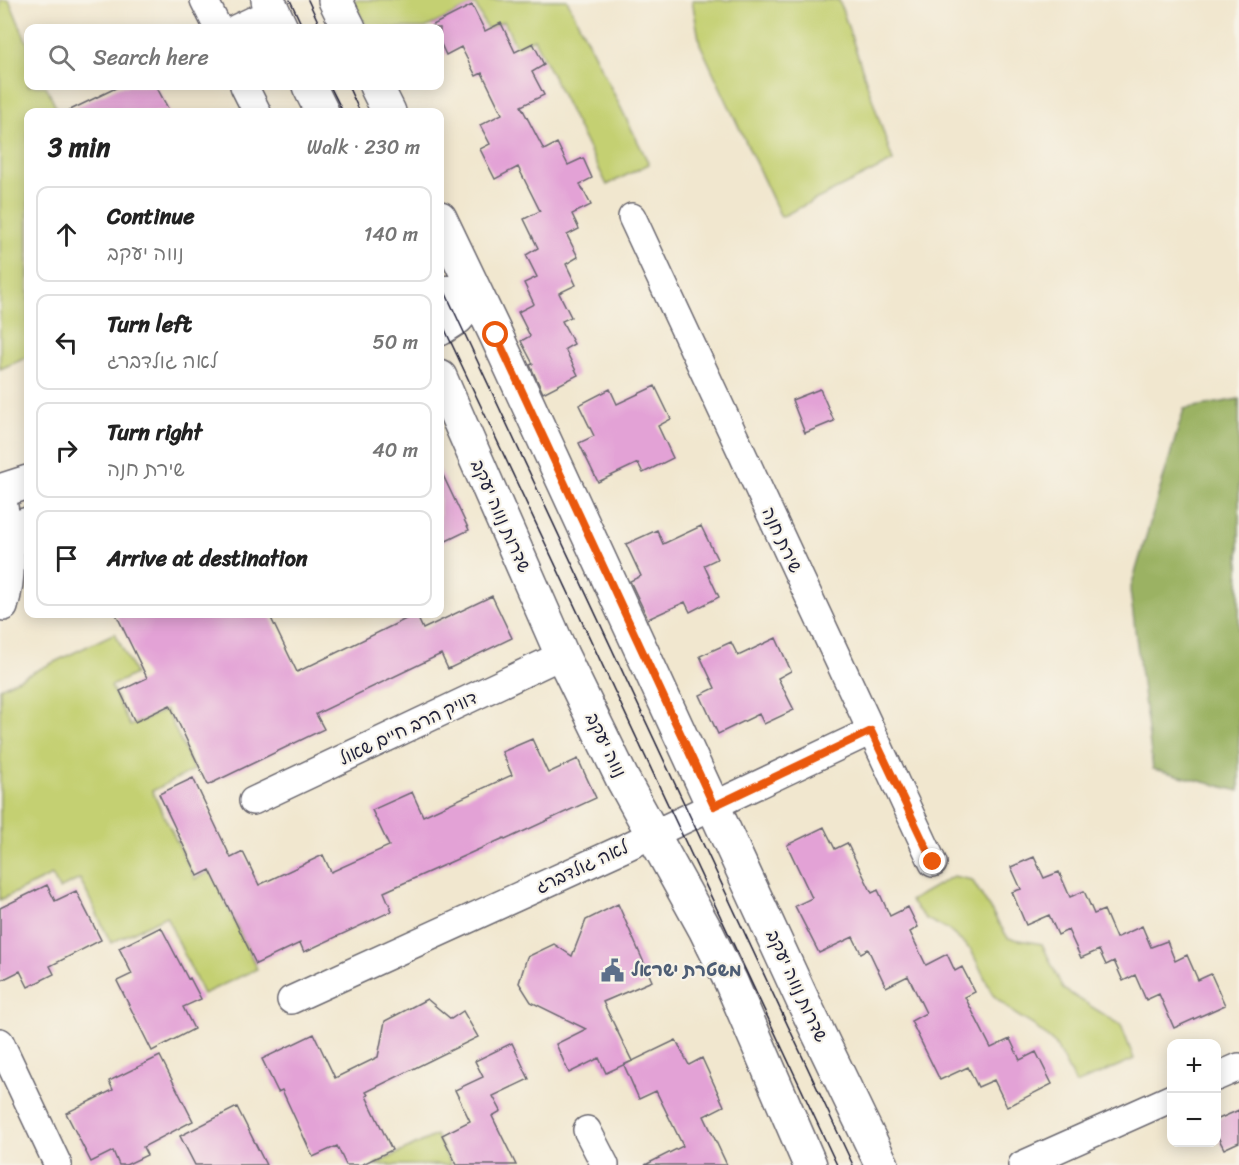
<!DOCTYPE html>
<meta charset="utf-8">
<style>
body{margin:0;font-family:Sriracha,"Playpen Sans Hebrew",sans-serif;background:#f2f2f2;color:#222}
.controls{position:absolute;right:18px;bottom:18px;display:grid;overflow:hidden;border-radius:12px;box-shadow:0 3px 15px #0003}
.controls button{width:54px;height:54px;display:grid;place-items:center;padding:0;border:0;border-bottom:2px solid #e0e0e0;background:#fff;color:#222;font:30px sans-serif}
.stop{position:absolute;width:18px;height:18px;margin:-14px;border:4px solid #ea580c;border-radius:50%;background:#fff}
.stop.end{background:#ea580c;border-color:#fff;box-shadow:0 2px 6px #0008}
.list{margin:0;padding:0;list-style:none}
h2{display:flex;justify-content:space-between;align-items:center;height:78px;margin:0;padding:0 24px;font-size:26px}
h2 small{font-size:20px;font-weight:400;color:#767676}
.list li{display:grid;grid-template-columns:39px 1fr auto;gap:18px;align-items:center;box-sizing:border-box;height:96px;margin:0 12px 12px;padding:0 12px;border:2px solid #e0e0e0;border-radius:12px}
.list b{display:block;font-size:22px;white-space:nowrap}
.list p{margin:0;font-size:20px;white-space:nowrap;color:#767676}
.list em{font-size:20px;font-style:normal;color:#767676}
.icon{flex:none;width:33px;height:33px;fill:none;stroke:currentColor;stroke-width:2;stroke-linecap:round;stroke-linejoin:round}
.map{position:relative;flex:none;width:1239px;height:1165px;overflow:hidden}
.search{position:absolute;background:#fff;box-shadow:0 3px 15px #0003;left:24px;top:24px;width:420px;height:66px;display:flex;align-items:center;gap:15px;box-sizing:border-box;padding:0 21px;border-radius:12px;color:#767676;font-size:22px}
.panel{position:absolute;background:#fff;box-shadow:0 3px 15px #0003;left:24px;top:108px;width:420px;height:510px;border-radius:12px}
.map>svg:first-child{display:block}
.green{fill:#c4d072;stroke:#737956;stroke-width:1.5}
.forest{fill:#9bb264;stroke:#5e6a50;stroke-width:1.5}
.building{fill:#e3a2d6}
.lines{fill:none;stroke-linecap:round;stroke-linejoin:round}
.minor-casing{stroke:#6a676f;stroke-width:30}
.tertiary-casing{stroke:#6a676f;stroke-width:36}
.minor{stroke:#fff;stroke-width:27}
.tertiary{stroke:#fff;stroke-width:33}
.tram{stroke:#22223b;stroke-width:1.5}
.route{stroke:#ea580c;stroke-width:8}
.labels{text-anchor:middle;stroke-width:4.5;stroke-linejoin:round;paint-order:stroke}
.street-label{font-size:18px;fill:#22223b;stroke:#f7f3e8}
.service-label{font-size:18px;font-weight:bold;fill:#4e5e75;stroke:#f7f3e8;text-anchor:start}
</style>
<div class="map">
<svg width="1239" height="1165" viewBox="0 0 1239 1165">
<rect width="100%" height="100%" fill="#f7f3e8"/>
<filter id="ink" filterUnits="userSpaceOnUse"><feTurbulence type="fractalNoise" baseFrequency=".0167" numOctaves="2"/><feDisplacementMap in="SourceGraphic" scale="12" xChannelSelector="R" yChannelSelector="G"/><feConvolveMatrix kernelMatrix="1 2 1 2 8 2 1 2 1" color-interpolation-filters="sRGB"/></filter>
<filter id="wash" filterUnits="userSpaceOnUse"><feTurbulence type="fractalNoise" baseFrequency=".008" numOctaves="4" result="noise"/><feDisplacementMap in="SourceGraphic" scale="24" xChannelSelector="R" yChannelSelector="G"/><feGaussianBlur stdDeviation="1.35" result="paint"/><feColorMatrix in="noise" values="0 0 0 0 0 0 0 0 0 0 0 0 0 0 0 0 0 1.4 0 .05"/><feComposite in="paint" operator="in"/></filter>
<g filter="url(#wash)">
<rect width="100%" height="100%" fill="#f1e7cf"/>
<path class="green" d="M0,0h9l19,45v41h18l12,26h-30v245l-28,12z
M353,0h214l82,164 -42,21 -73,-146 -18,8 -12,-26 -17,8 -12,-25 -50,24h-58z
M692,0h147l54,161 -112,56 -81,-173z
M115,633l20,41 -24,12 19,40 36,-16 28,60 -42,21 43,88 16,-8 46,98 -54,25 -37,-78 -55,27 -31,-64 -21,10 -7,-14 -52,25v-212z
M953,876l19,4 36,58 34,6 21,45 58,36 13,34 -58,25 -21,-40 -22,-19 -18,-11 -22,-19 -22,-45 -24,-21 -21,-10 -16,-18z
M436,1135l15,30h-77z"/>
<path class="forest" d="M1239,399v392l-86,-22 -23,-179 54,-181z"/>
<g id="blocks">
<path class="building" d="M472,5l13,26 16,-8 14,29 18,-9 11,22 -12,7 12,23 -23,11 23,44 13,-7 11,22 15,-7 9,20 -12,6 11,21 -19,9 7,15 -12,6 11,22 -12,7 10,21 -17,8 12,24 -9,4 12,23 -9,5 13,26 -35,18 -13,-28 3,-1 -12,-23 9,-5 -12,-24 16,-8 -10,-21 13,-6 -11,-22 12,-7 -14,-29 16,-8 -22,-44 -23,12 -15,-30 10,-5 -10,-19 22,-11 -20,-41 -6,3 -15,-29 -15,8 -6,-13v-14h-7l-2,-2z
M120,86h36l14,26h-104z
M655,386l16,33 -13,7 15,32 -30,15 -5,-10 -40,19 -19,-39 15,-7 -15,-31 31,-16 7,15z
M820,389l14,32 -29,12 -13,-33z
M440,469l29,61 -29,14z
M701,526l16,33 -13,6 15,32 -29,15 -5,-10 -37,17 -18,-38 11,-5 -15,-32 31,-14 6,14z
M492,596l20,42 -64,31 -7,-15 -125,60 8,15 -116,56 -38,-80 -35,17 -15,-31 27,-13 -31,-64h153l28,58 119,-58 7,15z
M776,638l15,33 -13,7 16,32 -30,14 -5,-10 -41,20 -18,-39 15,-7 -15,-32 31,-14 7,14z
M532,739l16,34 30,-14 18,39 -91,42 -1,-2 -120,54 8,19 -88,41 -4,-9 -44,21 -46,-94 -12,6 -39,-82 34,-16 38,80 12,-6 16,33 64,-30 8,17 58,-26 -17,-36 40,-18 11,24 89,-41 -10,-23z
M824,827l11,22 12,-6 25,50 6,-3 12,26 18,-9 10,20 -8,5 16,33 21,-11 8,17 7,-4 13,25 -10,5 26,51 19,-9 10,21 16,-8 16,32 -45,23 -13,-27 -16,7 -10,-20 -28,13 -29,-59 15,-8 -18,-37 -22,11 -18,-38 -7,4 -8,-16 -34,16 -24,-47 17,-8 -25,-53z
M1034,857l10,21 15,-6 11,25 14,-6 10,23 10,-4 12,28 26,-12 9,21 16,-6 8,20 12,-6 11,25 13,-6 14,31 -51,23 -15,-34 -13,6 -11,-25 -12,6 -9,-20 -8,4 -7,-15 -18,8 -13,-28 -10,5 -9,-20 -23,10 -14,-33 9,-3 -10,-22z
M47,885l8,16 21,-10 25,49 -51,26 4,8 -26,13 -8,-16 -20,10v-73z
M618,904l34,77 -49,21 29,59 -26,12 -7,-15 -30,15 -13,-29 30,-15 -55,-27 -12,-19 8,-26 27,-13 18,12 14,-36z
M161,927l27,52 2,-1 11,21 -18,8 11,22 -42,22 -35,-70 15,-7 -13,-26z
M427,999l24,20 12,-8 15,26 -112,55 2,3 -2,1 26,54 -31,15h-15l-9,-19 -24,11 -31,-67 -4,2 -16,-33 52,-25 21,44 43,-21 7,-36z
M676,1040l13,25 13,-7 22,48 -20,10 23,49h-82l38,-19 -27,-55 -17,8 -15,-34z
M512,1043l17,36 -36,17 8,15 -9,5 24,49h-59l-15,-30 28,-14 -15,-31 28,-13 -8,-16z
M160,1056l33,65 -50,26 4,8 -21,10h-7l-6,-14 -22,11 -25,-49 47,-23 -4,-9z
M237,1107l29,58h-71l-15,-29z
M1239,1110v32l-15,7 -8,-16v-13z"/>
</g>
</g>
<g filter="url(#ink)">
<use href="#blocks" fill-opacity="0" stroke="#6a676f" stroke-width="1.5"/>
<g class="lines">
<defs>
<path id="minor" d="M204,0l14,28
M237,28l36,-17
M244,86l13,26
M632,217l301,646
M0,606l4,1c12,-41 5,-76 -3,-116
M253,801l309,-146
M291,1000l331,-151 249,-118
M0,1042l58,123
M1216,1077l23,-10
M587,1130l18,35
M1022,1165l150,-67"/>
<path id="tertiary" d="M268,0l13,28
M335,0l14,28
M309,86l13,26
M376,86l13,26
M440,218l56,117 307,666 79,164
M440,293l16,-1 20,3
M440,329l17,-11 19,-23
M440,377l122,278 61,125 82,149 26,53 79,183
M0,491l28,-9
M0,532l28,-8"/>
</defs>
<use href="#minor" class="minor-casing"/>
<use href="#tertiary" class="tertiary-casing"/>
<use href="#minor" class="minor"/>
<use href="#tertiary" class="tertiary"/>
<path class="tram" d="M290,0l13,28
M308,0l13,28
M330,86l13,26
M348,86l12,26
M440,281l413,884
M440,319l397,846"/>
</g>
</g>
<g class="lines" filter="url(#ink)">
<path class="route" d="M496,335l218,471 157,-75 62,131"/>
</g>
<defs>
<symbol id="civic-bare" viewBox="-9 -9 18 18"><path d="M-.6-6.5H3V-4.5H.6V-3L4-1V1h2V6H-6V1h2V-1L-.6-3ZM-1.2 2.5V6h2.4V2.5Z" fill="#5c6f8a" stroke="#f7f3e8" stroke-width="2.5" paint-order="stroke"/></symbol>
</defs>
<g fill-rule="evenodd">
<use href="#civic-bare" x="596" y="954" width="33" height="33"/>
</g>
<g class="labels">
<g class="street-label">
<text transform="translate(501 516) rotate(66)" y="6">שדרות נווה יעקב</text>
<text transform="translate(782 540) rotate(65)" y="6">שירת חנה</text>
<text transform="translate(408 728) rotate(-25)" y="6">דוויק הרב חיים שאול</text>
<text transform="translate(606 745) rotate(64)" y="6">נווה יעקב</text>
<text transform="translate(582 867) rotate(-25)" y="6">לאה גולדברג</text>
<text transform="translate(797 986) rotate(65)" y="6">שדרות נווה יעקב</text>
</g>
<g class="service-label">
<text x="631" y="976">משטרת ישראל</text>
</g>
</g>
</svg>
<div class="controls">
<button>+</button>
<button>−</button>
</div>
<div class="stop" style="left:496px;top:335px"></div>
<div class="stop end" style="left:933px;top:862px"></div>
<div class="search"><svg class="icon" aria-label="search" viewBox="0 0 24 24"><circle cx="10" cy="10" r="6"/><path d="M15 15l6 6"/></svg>Search here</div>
<section class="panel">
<h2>3 min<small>Walk · 230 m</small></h2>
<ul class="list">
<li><svg class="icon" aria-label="ahead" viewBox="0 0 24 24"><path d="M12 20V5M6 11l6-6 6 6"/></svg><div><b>Continue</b><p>נווה יעקב</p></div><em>140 m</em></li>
<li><svg class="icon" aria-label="left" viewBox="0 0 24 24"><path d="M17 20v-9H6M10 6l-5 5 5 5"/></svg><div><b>Turn left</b><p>לאה גולדברג</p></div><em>50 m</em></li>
<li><svg class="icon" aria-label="right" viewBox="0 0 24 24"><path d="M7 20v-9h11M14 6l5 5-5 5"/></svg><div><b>Turn right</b><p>שירת חנה</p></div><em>40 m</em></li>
<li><svg class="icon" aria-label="arrive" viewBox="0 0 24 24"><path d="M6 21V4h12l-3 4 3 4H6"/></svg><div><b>Arrive at destination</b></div></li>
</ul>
</section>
</div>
